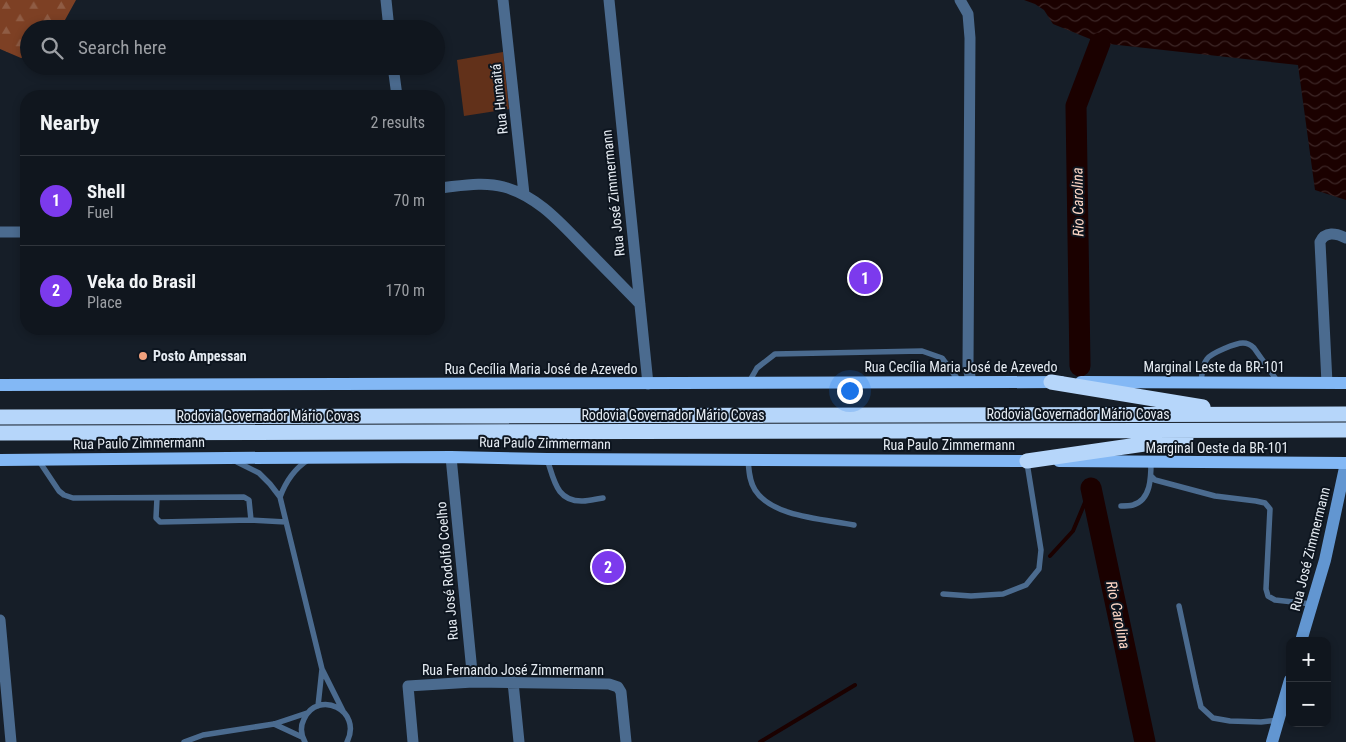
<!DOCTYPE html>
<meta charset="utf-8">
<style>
body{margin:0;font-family:"Roboto Condensed",sans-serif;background:#191f27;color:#f1f3f6}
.controls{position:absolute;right:15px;bottom:15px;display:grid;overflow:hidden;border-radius:10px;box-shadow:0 2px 8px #0003}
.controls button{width:45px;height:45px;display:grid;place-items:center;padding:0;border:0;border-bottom:1px solid #30353c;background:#10161e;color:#f1f3f6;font:25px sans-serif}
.you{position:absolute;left:849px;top:390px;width:18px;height:18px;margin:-12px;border:4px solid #fff;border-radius:50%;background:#1a73e8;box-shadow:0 0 0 8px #1a73e833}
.badge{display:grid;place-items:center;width:32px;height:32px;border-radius:50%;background:#7c3aed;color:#fff;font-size:16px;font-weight:700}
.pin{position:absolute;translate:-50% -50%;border:2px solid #fff;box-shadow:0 1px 5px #0006}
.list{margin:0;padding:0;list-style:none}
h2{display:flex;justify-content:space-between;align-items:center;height:65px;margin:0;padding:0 20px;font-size:21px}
h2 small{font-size:16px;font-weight:400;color:#9c9fa4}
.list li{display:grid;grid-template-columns:32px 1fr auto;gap:15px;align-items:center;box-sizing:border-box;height:90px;padding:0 20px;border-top:1px solid #30353c}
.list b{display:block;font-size:19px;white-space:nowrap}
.list p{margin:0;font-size:16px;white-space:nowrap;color:#9c9fa4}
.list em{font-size:16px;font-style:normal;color:#9c9fa4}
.icon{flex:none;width:28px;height:28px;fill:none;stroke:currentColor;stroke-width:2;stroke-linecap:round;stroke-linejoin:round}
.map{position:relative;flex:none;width:1346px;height:742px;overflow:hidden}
.search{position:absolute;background:#10161e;box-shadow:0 2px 8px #0003;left:20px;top:20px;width:425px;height:55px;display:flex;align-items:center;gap:12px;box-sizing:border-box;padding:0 18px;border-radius:28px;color:#9c9fa4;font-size:19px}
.panel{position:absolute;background:#10161e;box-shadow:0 2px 8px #0003;left:20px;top:90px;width:425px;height:245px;border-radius:20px}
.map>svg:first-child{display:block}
.grass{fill:#62311a}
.forest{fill:url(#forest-firs)}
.water{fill:url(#water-waves)}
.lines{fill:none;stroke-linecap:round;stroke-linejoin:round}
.stream{stroke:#1b0100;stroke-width:4}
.river{stroke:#1b0100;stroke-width:21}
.lane{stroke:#4b6b8f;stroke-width:5.5}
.street{stroke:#4b6b8f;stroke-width:11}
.secondary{stroke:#6296d1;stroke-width:12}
.primary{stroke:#83b8f5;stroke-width:12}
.highway{stroke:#b6d6fa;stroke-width:15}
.poi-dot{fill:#f1a17d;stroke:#0d151f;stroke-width:2}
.labels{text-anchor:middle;stroke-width:4;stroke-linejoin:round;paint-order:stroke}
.street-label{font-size:14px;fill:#e5ebf2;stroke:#0d151f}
.poi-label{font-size:14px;font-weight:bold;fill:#e5ebf2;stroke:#0d151f;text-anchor:start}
.water-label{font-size:15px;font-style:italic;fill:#fdd6c5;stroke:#0d151f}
</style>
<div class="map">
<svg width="1346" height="742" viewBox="0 0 1346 742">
<defs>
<pattern id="forest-firs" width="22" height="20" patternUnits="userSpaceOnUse" patternTransform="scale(1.25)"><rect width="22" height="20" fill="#7d4024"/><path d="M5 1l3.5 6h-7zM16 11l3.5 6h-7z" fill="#8f5c44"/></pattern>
<pattern id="water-waves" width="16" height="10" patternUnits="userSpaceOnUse" patternTransform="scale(1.25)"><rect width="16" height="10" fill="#1b0100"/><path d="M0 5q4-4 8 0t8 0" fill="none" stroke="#3c2626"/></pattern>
</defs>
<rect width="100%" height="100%" fill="#161e28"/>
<path class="grass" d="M503,52l6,57 -45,7 -7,-56z"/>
<path class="forest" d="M0,0h76l-16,29h-31v27l-8,2 -21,-9z"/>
<path class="water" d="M1024,0h322v200l-31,-10 -17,-125 -198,-22 -47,-19 -9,-14 -9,-6z"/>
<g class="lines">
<path class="stream" d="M1050,556l23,-25 18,-43
M760,742l95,-57"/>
<path class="river" d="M1080,366l-4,-260 24,-63
M1091,488l54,254"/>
<path class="lane" d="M749,382l8,-14 18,-14 147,-3 20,7 17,23
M1201,382c1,-7 1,-17 6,-23 4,-6 29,-16 36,-16 4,0 8,2 11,5l24,34
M547,459c7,20 9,43 36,42 6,0 13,-2 20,-3
M748,460c1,10 1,21 7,30 17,27 69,29 99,35
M39,461l20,30 5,4 9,3 171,-1 5,3 2,20 -91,2 -4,-4 1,-20
M237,462l22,11 11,11 10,13 42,172 21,42
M1151,476l4,4 60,16 41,5 9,2 5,6 -4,80 2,7 7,4 37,4
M280,497c6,-16 14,-28 28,-37
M1121,506c4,0 8,0 12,-1 18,-5 18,-28 18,-43
M251,520l35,2
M943,594l28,2 32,-2 23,-9 13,-16 2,-19 -14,-87
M1179,606l17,80 5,21 12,11 17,3 31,1 18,-2
M318,706l4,-37
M274,724l28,13
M184,742l19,-7 71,-11 33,-11
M305,742c-4,-7 -5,-15 -1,-23 14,-30 59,-9 43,23"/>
<path class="street" d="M386,0l3,29
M503,0l21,194
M609,0l39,384
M960,0l8,14 2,24 -2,328 3,16
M393,66l4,30
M439,188c21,-2 44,-7 65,-1 35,9 60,40 85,65 17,17 34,35 51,52
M0,232h26
M1327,383l-7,-141c5,-11 16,-9 26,-4
M451,457l22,225
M0,620l11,122
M513,682l6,60
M413,742l-5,-56 65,-4 136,2 9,3 3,5 5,50"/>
<path class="secondary" d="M1301,641l24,-81 21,-97
M1272,742l18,-62"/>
<path class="primary" d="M1081,382l265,1
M0,385l1061,-3
M0,460l228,-2 223,-1 96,2 489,2
M1059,461l287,2"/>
<path class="highway" d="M1051,382l152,25
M0,417l1346,-3
M0,433l1346,-3
M1027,461l159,-23"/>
</g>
<circle class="poi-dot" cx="143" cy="356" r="5"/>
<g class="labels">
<g class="street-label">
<text transform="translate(499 99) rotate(-96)" y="5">Rua Humaitá</text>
<text transform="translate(613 193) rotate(-96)" y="5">Rua José Zimmermann</text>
<text x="961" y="372">Rua Cecília Maria José de Azevedo</text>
<text x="1214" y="372">Marginal Leste da BR-101</text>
<text x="541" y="374">Rua Cecília Maria José de Azevedo</text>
<text x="1078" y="419">Rodovia Governador Mário Covas</text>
<text x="673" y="420">Rodovia Governador Mário Covas</text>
<text x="268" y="421">Rodovia Governador Mário Covas</text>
<text transform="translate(139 443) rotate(-1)" y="5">Rua Paulo Zimmermann</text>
<text transform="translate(545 443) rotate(1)" y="5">Rua Paulo Zimmermann</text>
<text x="949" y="450">Rua Paulo Zimmermann</text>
<text x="1217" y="453">Marginal Oeste da BR-101</text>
<text transform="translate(1310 549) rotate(-76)" y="5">Rua José Zimmermann</text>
<text transform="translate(447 571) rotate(-95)" y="5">Rua José Rodolfo Coelho</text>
<text x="513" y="675">Rua Fernando José Zimmermann</text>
</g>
<g class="poi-label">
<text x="153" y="361">Posto Ampessan</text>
</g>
<g class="water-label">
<text transform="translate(1078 202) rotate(-91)" y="5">Rio Carolina</text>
<text transform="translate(1118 615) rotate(78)" y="5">Rio Carolina</text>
</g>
</g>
</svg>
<div class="controls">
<button>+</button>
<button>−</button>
</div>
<div class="you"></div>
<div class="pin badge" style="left:865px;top:278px">1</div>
<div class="pin badge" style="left:608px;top:567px">2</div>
<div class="search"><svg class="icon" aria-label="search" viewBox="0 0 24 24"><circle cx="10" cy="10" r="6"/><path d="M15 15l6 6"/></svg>Search here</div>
<section class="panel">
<h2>Nearby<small>2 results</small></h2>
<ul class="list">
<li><span class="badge">1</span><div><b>Shell</b><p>Fuel</p></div><em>70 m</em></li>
<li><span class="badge">2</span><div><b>Veka do Brasil</b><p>Place</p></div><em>170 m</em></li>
</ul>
</section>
</div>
